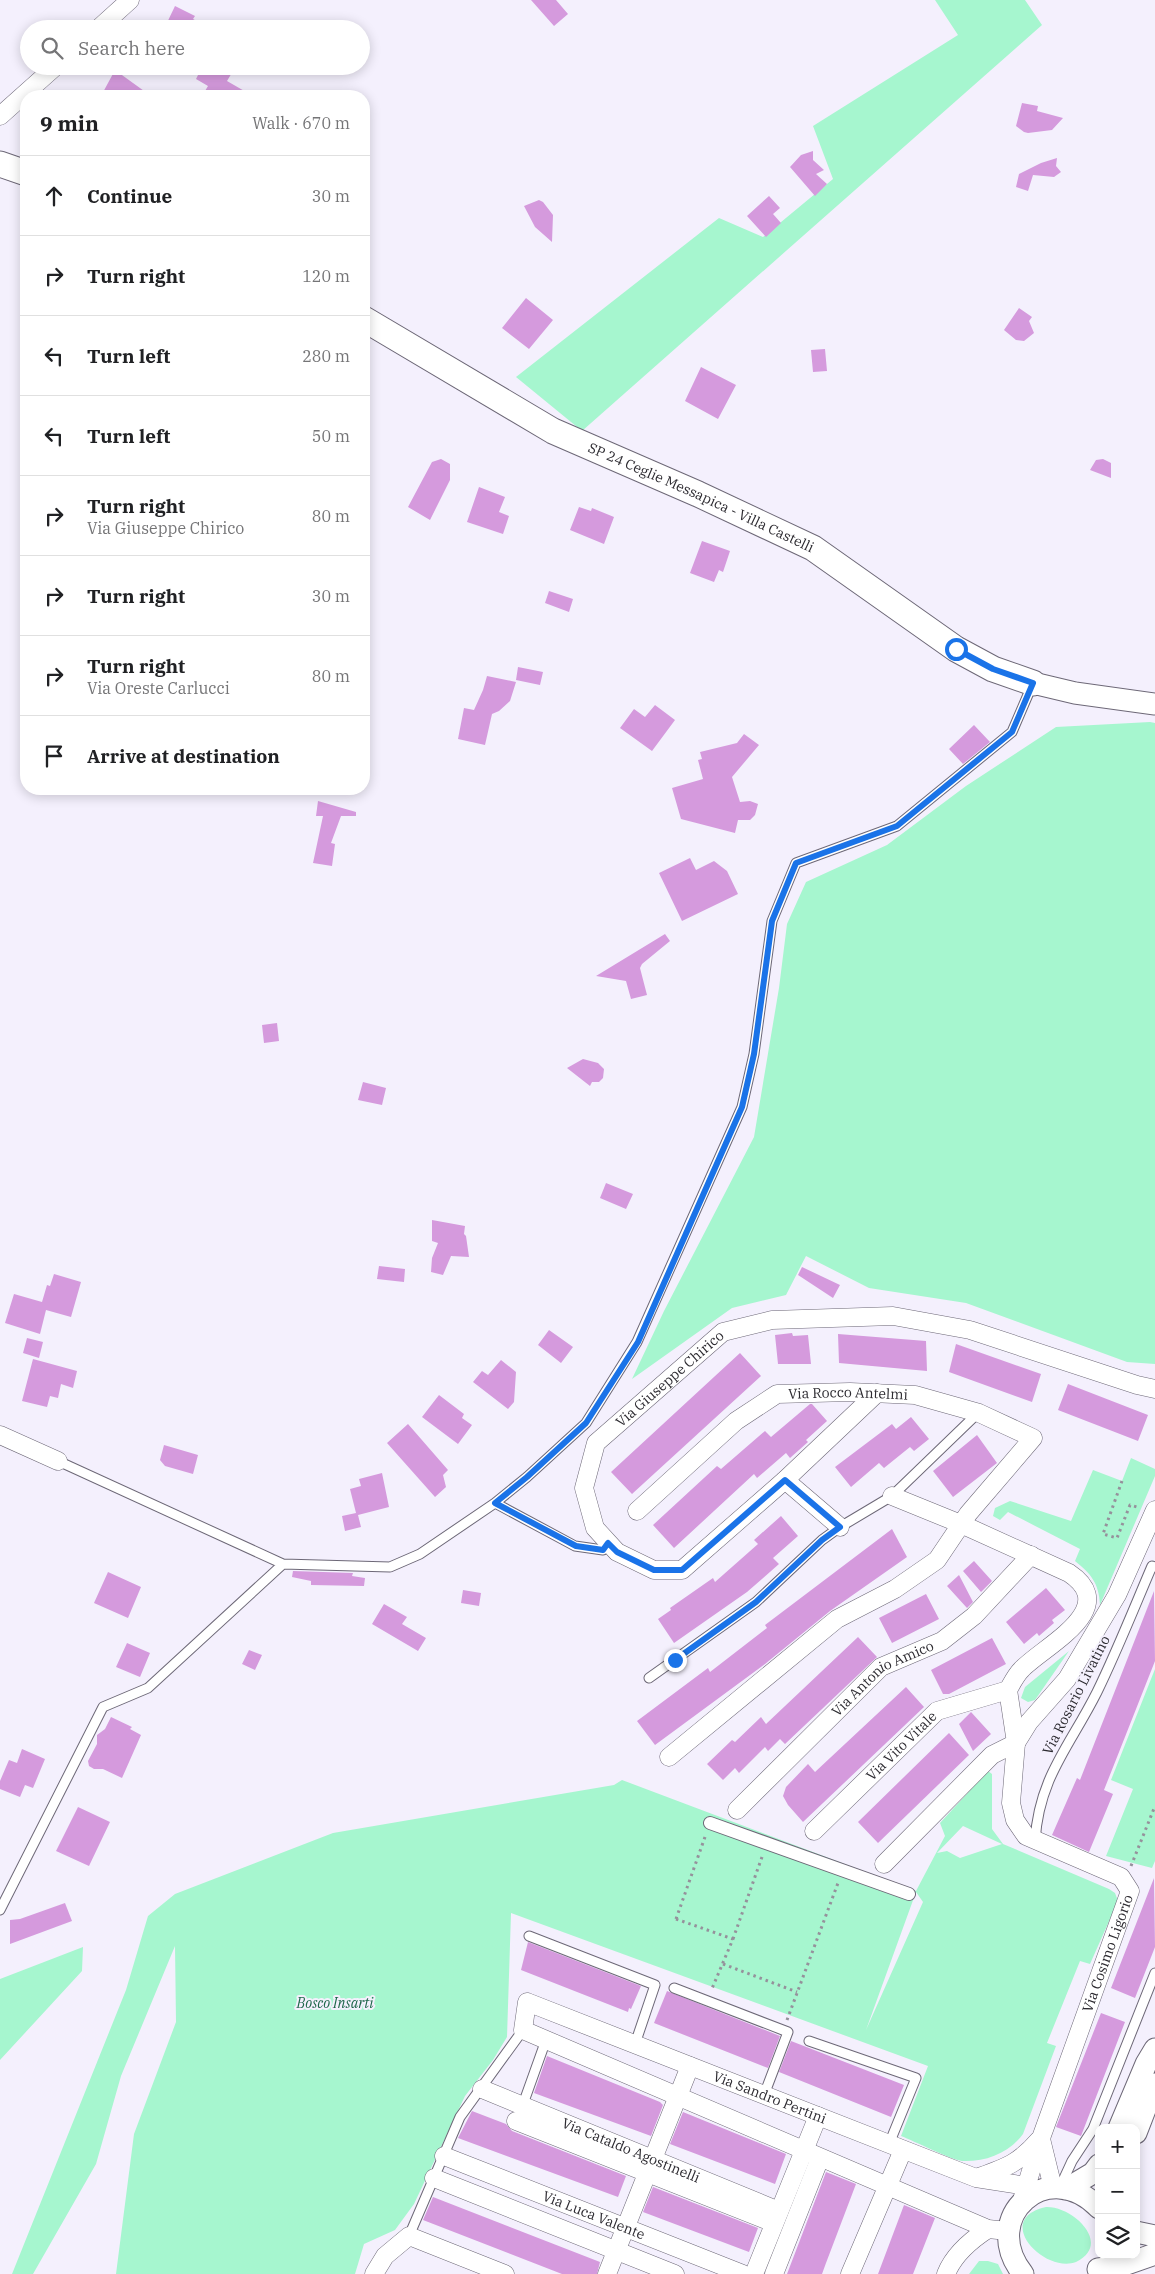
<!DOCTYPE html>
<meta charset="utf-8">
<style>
body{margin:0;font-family:"IBM Plex Serif",serif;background:#f6f6f6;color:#202124}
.controls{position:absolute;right:15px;bottom:15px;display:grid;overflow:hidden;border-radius:10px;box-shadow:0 2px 12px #0003}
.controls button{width:45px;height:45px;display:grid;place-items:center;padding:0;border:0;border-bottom:1px solid #e0e0e0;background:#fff;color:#202124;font:25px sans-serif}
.stop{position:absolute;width:15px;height:15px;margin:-11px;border:4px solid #1a73e8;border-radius:50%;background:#fff}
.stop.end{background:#1a73e8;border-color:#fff;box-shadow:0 1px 5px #0008}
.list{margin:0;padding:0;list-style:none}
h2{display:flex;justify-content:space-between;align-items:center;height:65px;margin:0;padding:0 20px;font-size:21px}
h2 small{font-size:16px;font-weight:400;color:#757577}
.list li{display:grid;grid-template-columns:32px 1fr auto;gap:15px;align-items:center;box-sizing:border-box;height:80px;padding:0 20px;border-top:1px solid #e0e0e0}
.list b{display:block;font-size:19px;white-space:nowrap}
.list p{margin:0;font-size:16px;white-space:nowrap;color:#757577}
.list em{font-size:16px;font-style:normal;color:#757577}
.icon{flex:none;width:28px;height:28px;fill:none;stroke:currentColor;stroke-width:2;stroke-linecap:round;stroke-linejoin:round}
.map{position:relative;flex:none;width:1155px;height:2274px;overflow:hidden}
.search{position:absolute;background:#fff;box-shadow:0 2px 12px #0003;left:20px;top:20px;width:350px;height:55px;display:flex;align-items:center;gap:12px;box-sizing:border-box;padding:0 18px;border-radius:28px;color:#757577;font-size:19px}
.panel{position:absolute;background:#fff;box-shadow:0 2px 12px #0003;left:20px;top:90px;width:350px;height:705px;border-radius:20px}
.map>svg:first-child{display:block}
.green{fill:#a6f6cf;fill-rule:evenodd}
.building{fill:#d59add}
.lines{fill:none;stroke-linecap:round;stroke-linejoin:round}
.service-casing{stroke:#6d6877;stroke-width:11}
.pedestrian-casing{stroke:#6d6877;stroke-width:14}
.minor-casing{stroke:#6d6877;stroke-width:19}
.tertiary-casing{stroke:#6d6877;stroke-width:23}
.secondary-casing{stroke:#6d6877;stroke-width:27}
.path{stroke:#95919b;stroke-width:3;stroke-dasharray:2.5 4;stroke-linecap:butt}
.service{stroke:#fff;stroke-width:9}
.pedestrian{stroke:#fff;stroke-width:12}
.minor{stroke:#fff;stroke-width:18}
.tertiary{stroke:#fff;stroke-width:21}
.secondary{stroke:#fff;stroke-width:25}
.route{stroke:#1a73e8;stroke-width:6}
.labels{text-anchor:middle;stroke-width:4;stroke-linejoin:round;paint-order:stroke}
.street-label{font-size:14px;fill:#2d2b31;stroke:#f4f0fd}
.park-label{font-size:14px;font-style:italic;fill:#1d6649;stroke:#f4f0fd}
</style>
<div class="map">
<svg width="1155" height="2274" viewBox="0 0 1155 2274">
<rect width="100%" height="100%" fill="#f4f0fd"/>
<path class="green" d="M935,0h90l17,25 -460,406 -66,-54 203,-159 44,19 70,-58 -20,-53 145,-91z
M1150,722l5,1v641l-28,-2 -161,-59 -97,-15 -63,-32 -20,39 -54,13 -100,71 32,-68 90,-174 25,-149 8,-64 19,-42 81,-37 79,-59 90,-59z
M1131,1458l24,11v7l-55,129c-1,-22 -9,-31 -25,-44l5,-12 -72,-37 -8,8 -7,-4 2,-8 15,-7 61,20 22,-51 29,11z
M1069,1651l-34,49 -7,2 -7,-4 4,-11z
M1155,1669v192l-3,7 -46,-12 27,-67 -22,-9z
M988,1771l4,3v55l11,15 106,45 6,4 3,8 -28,63 -10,-3 -33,82 9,3 -33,88c-14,19 -37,28 -61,27 -10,-1 -48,-20 -61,-25l27,-70 -417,-153 -4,124 -14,23 -28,36 -51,108 -19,26 -31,14 -9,30h-239l18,-140 42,-112 -1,-76 -54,130 -25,88 -63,110h-21l114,-284 22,-74 27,-22 158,-61 281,-48 8,-5 294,111 29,-55 -5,-13zM963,1826l39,18 -42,14 -13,-7 -10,2zM916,1892l7,10 -57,128z
M83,1947l-1,24 -82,89v-81z
M1046,2207c27,-1 67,37 30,55 -32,12 -84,-43 -30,-55z
M979,2261h9l10,3 5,10h-34z"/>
<path class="building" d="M531,0h25l12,14 -14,12z
M175,6l20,10 -2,3 19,10h-48z
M184,66h52l-9,15 26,15h-38l-10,-5 3,-5 -12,-7 2,-4z
M115,70l36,26h-50z
M1022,103l16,3 -1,5 26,7 -11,12 -24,3 -4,-1 -8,-6z
M813,151v9l11,10 -8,4 11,10 -12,12 -25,-29 11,-12z
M1057,158l-1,8 5,6 -7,5 -21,-2 -5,16 -12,-4 3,-13 22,-11z
M769,196l11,12 -7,6 8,9 -15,14 -19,-21z
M539,200l4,2 10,13 -1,27 -17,-15 -11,-21z
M526,298l27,22 -24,29 -27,-21z
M1019,308l13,9 -3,4 5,12 -10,8 -8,-1 -12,-10z
M825,349l2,22 -14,1 -2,-22z
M701,367l35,18 -18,34 -33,-18z
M441,459l9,5v16l-20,40 -22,-13 24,-45z
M1103,459l8,4v15l-21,-8 6,-10z
M479,487l26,10 -6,15 10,4 -6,18 -36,-12z
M579,507l12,4 1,-3 22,9 -10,27 -34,-14z
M702,541l28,10 -7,21 -4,-2 -5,12 -24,-9z
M549,591l24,8 -4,13 -24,-9z
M518,667l25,5 -3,13 -24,-5z
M487,676l29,6 -6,19 -11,10 -7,3 -7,31 -27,-6 6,-31 10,2 9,-20z
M655,705l20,15 -23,31 -32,-23 14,-19 11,8z
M974,725l16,17 -27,22 -14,-15z
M744,734l15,11 -27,32 8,25 10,-1 8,3 -3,11 -5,5h-12l-3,13 -54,-14 -9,-31 31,-9 -5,-19 4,-1 -2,-7 37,-9z
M318,801l38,11v4h-15l-10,27 4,1 -3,22 -19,-3 10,-47h-7z
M690,858l6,12 18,-9 13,10 11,23 -56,27 -23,-48z
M665,934l5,7 -28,23 -2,4 7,27 -16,4 -5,-18 -30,-5z
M277,1023l2,18 -15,2 -2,-18z
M583,1059l15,4 6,6 -1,9 -4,4h-7l-2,4 -23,-18z
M363,1082l23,6 -4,17 -24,-5z
M606,1183l27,11 -7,15 -26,-11z
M432,1220l33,6 -1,8 2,2 3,21 -18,-1 -8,19 -12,-3 1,-14 6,-15 -6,-2z
M379,1266l26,3 -1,13 -27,-3z
M802,1267l38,18 -7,13 -35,-23z
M54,1274l27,8 -10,35 -25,-7 -6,24 -35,-11 9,-29 28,8 5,-17 3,1z
M549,1330l24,17 -12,16 -23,-18z
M792,1333l1,3 15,-1 3,29h-33l-3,-29z
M838,1334l88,7 1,30 -88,-8z
M27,1338l16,4 -4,16 -16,-5z
M956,1344l85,30 -9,28 -83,-30z
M740,1353l21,23 -129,118 -21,-22z
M33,1359l44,12 -4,17 -12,-4 -3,14 -8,-2 -3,11 -25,-6z
M501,1360l15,12 -2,30 -6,7 -35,-27 9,-11 6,4z
M1068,1384l80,31 -10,26 -80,-31z
M439,1395l25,19 -2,4 10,7 -14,19 -36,-27z
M810,1404h2l15,17 -21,19 2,2 -18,16 -4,-5 -29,25 -3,-4 -80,74 -21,-23 64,-59 4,3 44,-38 6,6z
M911,1417l18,22 -15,12 -4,-4 -26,21 -5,-5 -28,24 -16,-20 57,-43 4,5z
M408,1424l40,46 -5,5 3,12 -11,10 -48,-54z
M977,1435l20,28 -44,34 -20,-26z
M164,1445l34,10 -5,19 -28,-8 -5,-6z
M382,1473l7,34 -31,8 3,12 -16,4 -3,-15 14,-3 -6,-24 11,-3 -2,-7z
M781,1516l17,20 -25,22 6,6 -32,28 -73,51 -16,-24 13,-9 -1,-2 43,-30 2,4 43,-38 -4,-4z
M892,1529l15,28 -77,54 -65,53 -110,81 -18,-24 71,-53 2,4 57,-44 -2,-3z
M974,1561l18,20 -11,11 -18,-21z
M293,1571l60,2 -1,3 13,2 -1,8 -53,-1v-4l-19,-4z
M108,1572l33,15 -13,31 -34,-15z
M959,1575l14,27 -6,6 -20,-22z
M1046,1588l19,22 -13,10 2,3 -15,13 -2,-3 -13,11 -18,-22z
M463,1590l18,3 -2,13 -18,-3z
M1154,1591l1,70 -51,129 9,4 -24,58 -37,-17 25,-57 3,2z
M926,1594l13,25 -47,24 -13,-25z
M384,1604l23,13 -5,7 24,14 -8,13 -46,-27z
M858,1637l19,20 -92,87 -5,-5 -12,12 -3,-4 -26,26 -4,-5 -12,12 -16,-16 25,-24 3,2 26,-25 5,7z
M992,1638l14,26 -57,30h-6l-12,-24z
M127,1643l23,10 -10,24 -24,-10z
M249,1650l13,5 -7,15 -13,-6z
M906,1687l18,20 -121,115 -15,-17 -5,-9 3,-9 22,-23 7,8z
M971,1712l20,22 -18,17 -14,-27z
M111,1717l21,10 -2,2 11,6 -19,43 -19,-9h-9l-5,-3 -1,-5 9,-17v-9l8,-6z
M949,1733l20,22 -91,88 -20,-21z
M22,1749l23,10 -12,29 -8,-3 -5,12 -20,-8v-8l9,-21 8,3z
M78,1807l32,15 -21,44 -33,-15z
M1154,1878l1,69 -20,51 -24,-10z
M65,1903l7,18 -62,23v-24l10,-1z
M528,1942l113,44 -10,23 -2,-1 -1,4 -107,-42z
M667,1991l113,45 -12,32 -114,-45z
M1101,2013l24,9 -44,114 -25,-9z
M791,2041l113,44 -13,32 -112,-45z
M547,2056l113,46 3,3 -12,31 -117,-43z
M472,2111l34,13 6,7 114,45 -8,21 -160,-59z
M683,2112l103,42 -11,30 -105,-40z
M826,2172l30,12 -30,79 -4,11h-35z
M653,2187l105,41 -9,24 -106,-40z
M433,2197l167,65 -3,12h-35l-139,-54z
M904,2205l31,13 -22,56h-35z"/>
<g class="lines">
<defs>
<path id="service" d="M58,1461l225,103
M495,1503l80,43 28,4 5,-7
M649,1678l107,-76 66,-62 18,-13 52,-31 86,-83
M1035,1841c4,-64 35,-95 62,-149 20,-41 37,-84 55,-126l3,1
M0,1910l103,-203 45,-19 135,-124 107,3 30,-13 75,-51 32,-26 59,-54 51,-81 105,-235 12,-53 18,-133 24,-58 101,-37 115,-94 21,-49
M529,1936l126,49 -20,59
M674,1988l114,44 -24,63
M809,2041l107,37 -27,66
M522,2107l24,-67
M1060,2187l12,-26 21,-32 62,-156
M409,2236l51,-119 63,-87"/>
<path id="pedestrian" d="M710,1823l199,71"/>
<g id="minor">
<path d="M98,29l32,-29"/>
<path d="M0,116l56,-50"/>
<path id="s1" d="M877,1393l-92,87 -103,90h-28l-37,-18 -22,-24 -11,-40 12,-45 127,-111 49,-12 121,-4 77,14 167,55 18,4"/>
<path d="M0,1435l58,26"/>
<path d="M785,1480l55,47"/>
<path id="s2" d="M637,1511l99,-90 41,-27 73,-2 65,3 64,18 54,25 -65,76 -31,46 -42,29 -58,30 -168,138"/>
<path id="s3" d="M737,1810l144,-143 61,-26 32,-25 57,-61"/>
<path id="s4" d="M814,1831l123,-120 71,-21"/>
<path d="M884,1864l108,-109 24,-12 -8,-53c4,-7 8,-15 13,-20 21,-23 102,-61 48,-97l-108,-49 -69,-28"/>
<path id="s5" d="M482,2089l297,122"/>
<path d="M516,2121l258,102"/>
<path d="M1041,2139l12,49"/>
<path id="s6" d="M444,2156l299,118"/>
<path d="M979,2177c28,-10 40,-14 60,-37"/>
<path d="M434,2178l241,96"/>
<path id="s7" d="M1023,2197l18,-59 89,-247 -9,-14 -95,-41 -11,-16 -4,-17 5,-60 13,-21 38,-43 50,-84 38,-85"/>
<path id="s8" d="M1008,2231l-20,-2 -465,-199 4,-28 449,176 50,8 15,5"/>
<path d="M374,2274l11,-18 24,-20 96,38"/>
<path d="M607,2274l83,-208"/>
<path d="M754,2274l64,-158"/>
<path d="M774,2274l46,-116"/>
<path d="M850,2274l53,-124"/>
<path d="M946,2274c8,-20 25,-34 42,-45"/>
</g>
<path id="tertiary" d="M1033,683l42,10 80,11
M1119,2128l27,-64 9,-15
M1136,2133l19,-49
M1066,2189l27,-16 6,-8
M1136,2232l19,4
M1098,2269l23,-3 34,-12
M1023,2274c-45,-57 25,-119 76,-66"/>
<g id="secondary">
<path d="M0,164l26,9"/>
<path id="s9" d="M364,319l189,112 145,63 115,54 143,101 37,20 40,14"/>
</g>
</defs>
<use href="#service" class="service-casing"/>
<use href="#pedestrian" class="pedestrian-casing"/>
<use href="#minor" class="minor-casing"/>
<use href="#tertiary" class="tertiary-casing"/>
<use href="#secondary" class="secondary-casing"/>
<path class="path" d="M1122,1481l-19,53 14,4 13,-33 7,2
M1131,1866l24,-60
M676,1919l57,20 -22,52
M676,1919l29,-82
M733,1939l29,-82
M723,1964l74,28
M787,2020l51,-137"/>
<use href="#service" class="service"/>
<use href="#pedestrian" class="pedestrian"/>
<use href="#minor" class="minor"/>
<use href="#tertiary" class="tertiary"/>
<use href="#secondary" class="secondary"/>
</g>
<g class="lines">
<path class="route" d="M675,1660l81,-58 66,-62 18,-13 -55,-47 -103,90h-28l-37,-18 -9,-9 -5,7 -27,-4 -81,-43 32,-26 59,-54 52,-81 104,-235 12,-53 18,-133 24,-58 101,-37 115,-94 21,-49 -40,-14 -37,-20"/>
</g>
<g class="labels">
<g class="street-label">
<text dy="5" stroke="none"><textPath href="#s9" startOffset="382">SP 24 Ceglie Messapica - Villa Castelli</textPath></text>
<text dy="5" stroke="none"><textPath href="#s1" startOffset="551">Via Giuseppe Chirico</textPath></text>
<text dy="5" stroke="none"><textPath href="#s2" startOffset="254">Via Rocco Antelmi</textPath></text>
<text dy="5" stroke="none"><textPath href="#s3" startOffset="198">Via Antonio Amico</textPath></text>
<text transform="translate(1076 1695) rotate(-63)" y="5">Via Rosario Livatino</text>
<text dy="5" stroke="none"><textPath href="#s4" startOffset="122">Via Vito Vitale</textPath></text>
<text dy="5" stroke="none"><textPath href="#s7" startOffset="258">Via Cosimo Ligorio</textPath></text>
<text dy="5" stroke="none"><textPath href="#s8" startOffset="815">Via Sandro Pertini</textPath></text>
<text dy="5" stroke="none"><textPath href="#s5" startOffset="161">Via Cataldo Agostinelli</textPath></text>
<text dy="5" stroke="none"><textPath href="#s6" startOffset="161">Via Luca Valente</textPath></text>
</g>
<g class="park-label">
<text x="335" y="2008">Bosco Insarti</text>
</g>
</g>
</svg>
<div class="controls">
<button>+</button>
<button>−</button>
<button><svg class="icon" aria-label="layers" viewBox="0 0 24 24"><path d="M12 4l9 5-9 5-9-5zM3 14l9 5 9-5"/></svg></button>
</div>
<div class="stop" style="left:956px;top:649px"></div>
<div class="stop end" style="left:675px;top:1660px"></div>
<div class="search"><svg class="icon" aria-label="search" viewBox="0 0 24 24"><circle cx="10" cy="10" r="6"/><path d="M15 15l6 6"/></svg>Search here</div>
<section class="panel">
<h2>9 min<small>Walk · 670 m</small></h2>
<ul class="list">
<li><svg class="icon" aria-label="ahead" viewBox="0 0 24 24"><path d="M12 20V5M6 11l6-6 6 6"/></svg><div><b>Continue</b></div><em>30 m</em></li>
<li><svg class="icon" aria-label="right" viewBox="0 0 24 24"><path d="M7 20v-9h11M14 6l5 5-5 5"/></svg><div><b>Turn right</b></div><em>120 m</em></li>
<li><svg class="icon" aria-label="left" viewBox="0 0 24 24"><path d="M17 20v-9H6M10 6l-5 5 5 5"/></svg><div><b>Turn left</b></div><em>280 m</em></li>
<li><svg class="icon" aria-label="left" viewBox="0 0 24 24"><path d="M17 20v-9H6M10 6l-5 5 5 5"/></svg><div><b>Turn left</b></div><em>50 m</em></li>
<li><svg class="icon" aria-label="right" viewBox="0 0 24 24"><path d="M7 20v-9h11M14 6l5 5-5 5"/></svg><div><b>Turn right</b><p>Via Giuseppe Chirico</p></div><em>80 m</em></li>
<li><svg class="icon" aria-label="right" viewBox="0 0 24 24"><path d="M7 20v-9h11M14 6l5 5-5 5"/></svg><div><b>Turn right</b></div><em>30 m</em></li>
<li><svg class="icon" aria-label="right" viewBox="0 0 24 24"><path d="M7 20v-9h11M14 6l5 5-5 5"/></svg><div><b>Turn right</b><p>Via Oreste Carlucci</p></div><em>80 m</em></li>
<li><svg class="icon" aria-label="arrive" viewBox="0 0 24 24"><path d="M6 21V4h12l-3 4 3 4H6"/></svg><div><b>Arrive at destination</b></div></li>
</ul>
</section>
</div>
